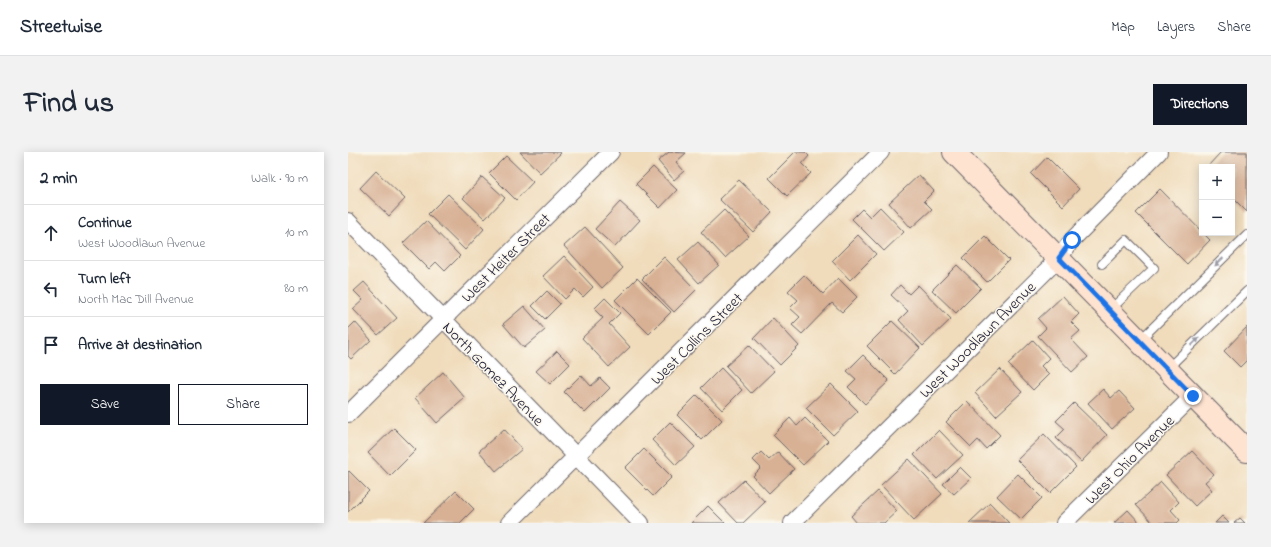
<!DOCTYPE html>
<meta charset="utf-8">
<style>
body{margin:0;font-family:"Indie Flower",sans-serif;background:#f2f2f3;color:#1f2937}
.controls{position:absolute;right:12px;top:12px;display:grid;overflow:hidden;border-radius:0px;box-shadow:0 2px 10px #0003}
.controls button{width:36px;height:36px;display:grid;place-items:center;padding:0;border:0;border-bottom:1px solid #e0e1e3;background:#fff;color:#1f2937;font:20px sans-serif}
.stop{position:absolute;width:12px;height:12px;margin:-9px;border:3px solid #1a73e8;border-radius:50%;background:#fff}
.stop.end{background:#1a73e8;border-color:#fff;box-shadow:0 1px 4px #0008}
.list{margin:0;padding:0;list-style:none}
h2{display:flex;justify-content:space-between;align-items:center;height:52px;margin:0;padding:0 16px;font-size:17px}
h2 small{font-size:13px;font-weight:400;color:#747a83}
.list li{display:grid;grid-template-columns:26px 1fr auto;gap:12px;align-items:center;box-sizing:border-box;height:56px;padding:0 16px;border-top:1px solid #e0e1e3}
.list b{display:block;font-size:15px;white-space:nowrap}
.list p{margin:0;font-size:13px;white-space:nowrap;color:#747a83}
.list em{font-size:13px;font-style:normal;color:#747a83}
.actions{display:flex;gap:8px;padding:12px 16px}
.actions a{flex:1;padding:9px 0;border:1px solid #111827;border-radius:0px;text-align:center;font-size:14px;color:#111827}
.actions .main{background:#111827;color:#fff}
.icon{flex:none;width:22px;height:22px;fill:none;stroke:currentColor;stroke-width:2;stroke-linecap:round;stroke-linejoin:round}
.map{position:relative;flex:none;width:899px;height:371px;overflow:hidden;border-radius:0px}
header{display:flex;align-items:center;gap:24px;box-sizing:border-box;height:56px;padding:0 20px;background:#fff;border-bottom:1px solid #e0e1e3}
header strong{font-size:19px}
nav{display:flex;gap:22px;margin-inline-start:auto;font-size:14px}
.intro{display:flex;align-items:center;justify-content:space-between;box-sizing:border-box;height:96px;padding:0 24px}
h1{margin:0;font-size:28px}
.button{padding:10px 18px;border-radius:0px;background:#111827;color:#fff;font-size:14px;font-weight:700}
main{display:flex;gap:24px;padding:0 24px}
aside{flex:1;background:#fff;border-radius:0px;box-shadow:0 2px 10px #0003}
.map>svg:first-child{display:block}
.building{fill:#d8b094}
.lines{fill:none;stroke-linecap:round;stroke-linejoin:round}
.lane-casing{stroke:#6a6368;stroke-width:10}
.street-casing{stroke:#6a6368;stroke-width:18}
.secondary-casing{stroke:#6a6368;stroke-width:24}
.lane{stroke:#fff;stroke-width:8}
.street{stroke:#fff;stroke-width:16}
.secondary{stroke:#fee3d1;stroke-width:22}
.oneway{fill:#9c9ca7}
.route{stroke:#1a73e8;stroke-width:5}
.labels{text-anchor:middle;stroke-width:3;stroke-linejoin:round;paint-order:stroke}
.street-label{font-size:16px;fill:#22223b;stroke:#fbf7ec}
</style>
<header>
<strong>Streetwise</strong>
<nav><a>Map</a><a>Layers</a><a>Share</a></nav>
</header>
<div class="intro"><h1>Find us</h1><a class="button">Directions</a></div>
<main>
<aside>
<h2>2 min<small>Walk · 90 m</small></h2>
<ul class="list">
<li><svg class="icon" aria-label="ahead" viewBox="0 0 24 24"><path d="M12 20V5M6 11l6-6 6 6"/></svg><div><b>Continue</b><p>West Woodlawn Avenue</p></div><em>10 m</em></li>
<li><svg class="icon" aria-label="left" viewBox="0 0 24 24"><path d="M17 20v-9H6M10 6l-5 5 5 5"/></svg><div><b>Turn left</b><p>North Mac Dill Avenue</p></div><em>80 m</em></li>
<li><svg class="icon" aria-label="arrive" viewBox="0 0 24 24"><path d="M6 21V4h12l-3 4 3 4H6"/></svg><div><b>Arrive at destination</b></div></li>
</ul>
<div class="actions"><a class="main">Save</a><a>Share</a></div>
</aside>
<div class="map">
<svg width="899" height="371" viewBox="0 0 899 371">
<rect width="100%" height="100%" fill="#fbf7ec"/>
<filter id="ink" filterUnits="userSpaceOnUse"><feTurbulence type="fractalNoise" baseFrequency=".025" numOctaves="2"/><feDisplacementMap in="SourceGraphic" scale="8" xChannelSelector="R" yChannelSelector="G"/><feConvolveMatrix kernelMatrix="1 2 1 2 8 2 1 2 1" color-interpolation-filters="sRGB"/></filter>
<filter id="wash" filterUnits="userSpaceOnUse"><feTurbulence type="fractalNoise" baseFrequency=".012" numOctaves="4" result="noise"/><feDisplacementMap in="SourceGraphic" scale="16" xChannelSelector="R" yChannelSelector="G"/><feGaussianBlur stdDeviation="0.9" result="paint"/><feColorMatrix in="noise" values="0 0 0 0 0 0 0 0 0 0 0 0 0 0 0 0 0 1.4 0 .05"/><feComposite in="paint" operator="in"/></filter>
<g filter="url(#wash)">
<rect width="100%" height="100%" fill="#f0dcbb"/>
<g id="blocks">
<path class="building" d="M172,0h39l2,1 -21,20z
M321,0l17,1 -10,9 8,9 -10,9 -16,-19z
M447,0h10l4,4 -7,8 9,9 -24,23 -18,-18z
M873,0h26v60l-15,-15v-30h-25z
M158,4l27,26 -17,18 -27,-27z
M699,5l32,32 -16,17 -32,-32z
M305,15l24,23 -17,18 -24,-24z
M28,19l29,28 -16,17 -29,-28z
M571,23l15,16 -10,10 8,8 -21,19 -22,-25z
M134,25l23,21 -20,21 -22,-21z
M391,28l33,32 -19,20 -34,-33z
M812,37l50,51 -23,24 -51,-51z
M100,42l36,35 -19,21 -37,-36z
M272,50l20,18 -25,27 -20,-18z
M532,55l24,25 -20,19 -32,-32 10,-10 8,8z
M376,58l25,26 -24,22 -24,-26z
M78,69l34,35 -15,15 -9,-9 -7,7 -26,-26z
M237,75l38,41 -21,20 -38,-42z
M510,83l18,19 -26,26 -18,-19z
M637,84l24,24 -22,22 -24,-24z
M350,90l21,23 -20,18 -21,-23z
M216,104l29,31 -10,10 -8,-8 -10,10 -22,-23z
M316,105l32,33 -22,22 -32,-33z
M609,113l24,23 -25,25 -24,-23z
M456,123l19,19 15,-16 19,19 -15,15 -10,-9 -30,31 -10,-9 8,-8 -10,-9 8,-8 -10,-9z
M289,126l34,34 -22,22 -34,-34z
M16,130l33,36 -19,17 -25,-26 10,-9 -9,-9z
M552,133l9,9 9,-9 33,34 -28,27 -24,-26 9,-9 -17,-16z
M199,139l13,13 -15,15 -13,-13z
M715,144l16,18 -8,8 9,9 -9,8 17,18 -16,15 -34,-36 8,-8 -8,-9z
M257,146l15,15 -11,11 21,23 -21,20 -27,-29 21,-20 -9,-9z
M176,154l21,24 -21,18 -21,-24z
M425,166l26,28 -19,19 -26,-27z
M544,169l28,27 -25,26 -28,-28z
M7,170l16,18 -20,19 -3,-3v-27z
M899,175v33l-7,7 -16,-16z
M685,188l16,18 -8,8 8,8 -16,16 -25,-26z
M401,193l25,26 -23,22 -25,-27z
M209,199l13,13 -20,20 -14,-13z
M515,203l26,26 -24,23 -17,-17 8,-8 -9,-8z
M373,216l21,22 -20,20 -21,-22z
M652,217l22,23 -26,24 -21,-23z
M95,220l22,26 -28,25 -22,-25z
M233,223l10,11 9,-8 10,10 -25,25 -21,-21z
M483,232l27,27 -25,24 -27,-27z
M755,237l8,9 8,-7 16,17 -23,21 -24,-26z
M349,243l25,25 -20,20 -25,-25z
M619,249l33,34 -14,14 -8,-9 -7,7 -25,-25z
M726,251l33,32 -26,27 -25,-24 9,-9 -9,-8z
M442,266l7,8 8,-8 23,23 -25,24 -30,-30z
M322,270l25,25 -19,18 -24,-25z
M46,276l22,22 -26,26 -22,-23z
M156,277l18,20 -26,22 -17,-20z
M591,278l24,25 -26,24 -23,-24z
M696,282l32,33 -26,26 -33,-33z
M296,297l28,28 -19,19 -28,-28z
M844,299l22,23 -9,8 7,8 -17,16 -29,-31z
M413,300l8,8 9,-8 16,17 -25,24 -16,-17 8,-8 -8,-8z
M561,307l33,35 -28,26 -33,-35z
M612,315l11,11 -17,16 -11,-10z
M1,319l20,20 -21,21v-40z
M670,322l24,24 -21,21 -24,-23z
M396,328l21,22 -22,21h-5l-19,-20z
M813,330l18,20 -8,8 9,10 -3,3h-24l-17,-18z
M108,339l18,18 -14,14h-37z
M530,339l19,20 -13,12h-27l-6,-7z
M642,351l19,20h-40z
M360,354l17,17h-34z
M780,358l12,13h-26z
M874,364l7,7h-14z
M892,366l5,5h-11z"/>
</g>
</g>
<g filter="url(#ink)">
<use href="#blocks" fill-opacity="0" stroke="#6a6368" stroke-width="1"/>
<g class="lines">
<defs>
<path id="lane" d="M754,112l24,-24 28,28 -44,42
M791,189l108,-106
M819,217l80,-78"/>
<path id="street" d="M0,69l293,302
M0,262l263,-262
M161,371l372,-371
M444,371l267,-265 13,-18 87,-88
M716,371l129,-127"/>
<path id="secondary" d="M606,0l293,299"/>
</defs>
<use href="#lane" class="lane-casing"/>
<use href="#street" class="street-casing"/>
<use href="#secondary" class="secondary-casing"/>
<use href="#lane" class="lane"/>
<use href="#street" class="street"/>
<use href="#secondary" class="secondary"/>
</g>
<defs><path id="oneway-solid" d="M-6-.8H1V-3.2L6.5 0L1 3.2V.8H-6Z"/></defs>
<g class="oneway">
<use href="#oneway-solid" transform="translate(871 110) rotate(136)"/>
<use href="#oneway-solid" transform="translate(847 190) rotate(-44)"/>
</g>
</g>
<g class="lines" filter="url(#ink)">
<path class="route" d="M724,88l-13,18 134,138"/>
</g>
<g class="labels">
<g class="street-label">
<text transform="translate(157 105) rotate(-45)" y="6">West Heiter Street</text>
<text transform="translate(348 186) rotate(-45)" y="6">West Collins Street</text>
<text transform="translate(629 187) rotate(-45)" y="6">West Woodlawn Avenue</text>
<text transform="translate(146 221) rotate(46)" y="6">North Gomez Avenue</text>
<text transform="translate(781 307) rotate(-45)" y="6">West Ohio Avenue</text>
</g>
</g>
</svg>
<div class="controls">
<button>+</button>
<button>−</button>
</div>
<div class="stop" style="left:724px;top:88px"></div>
<div class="stop end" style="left:845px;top:244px"></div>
</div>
</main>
